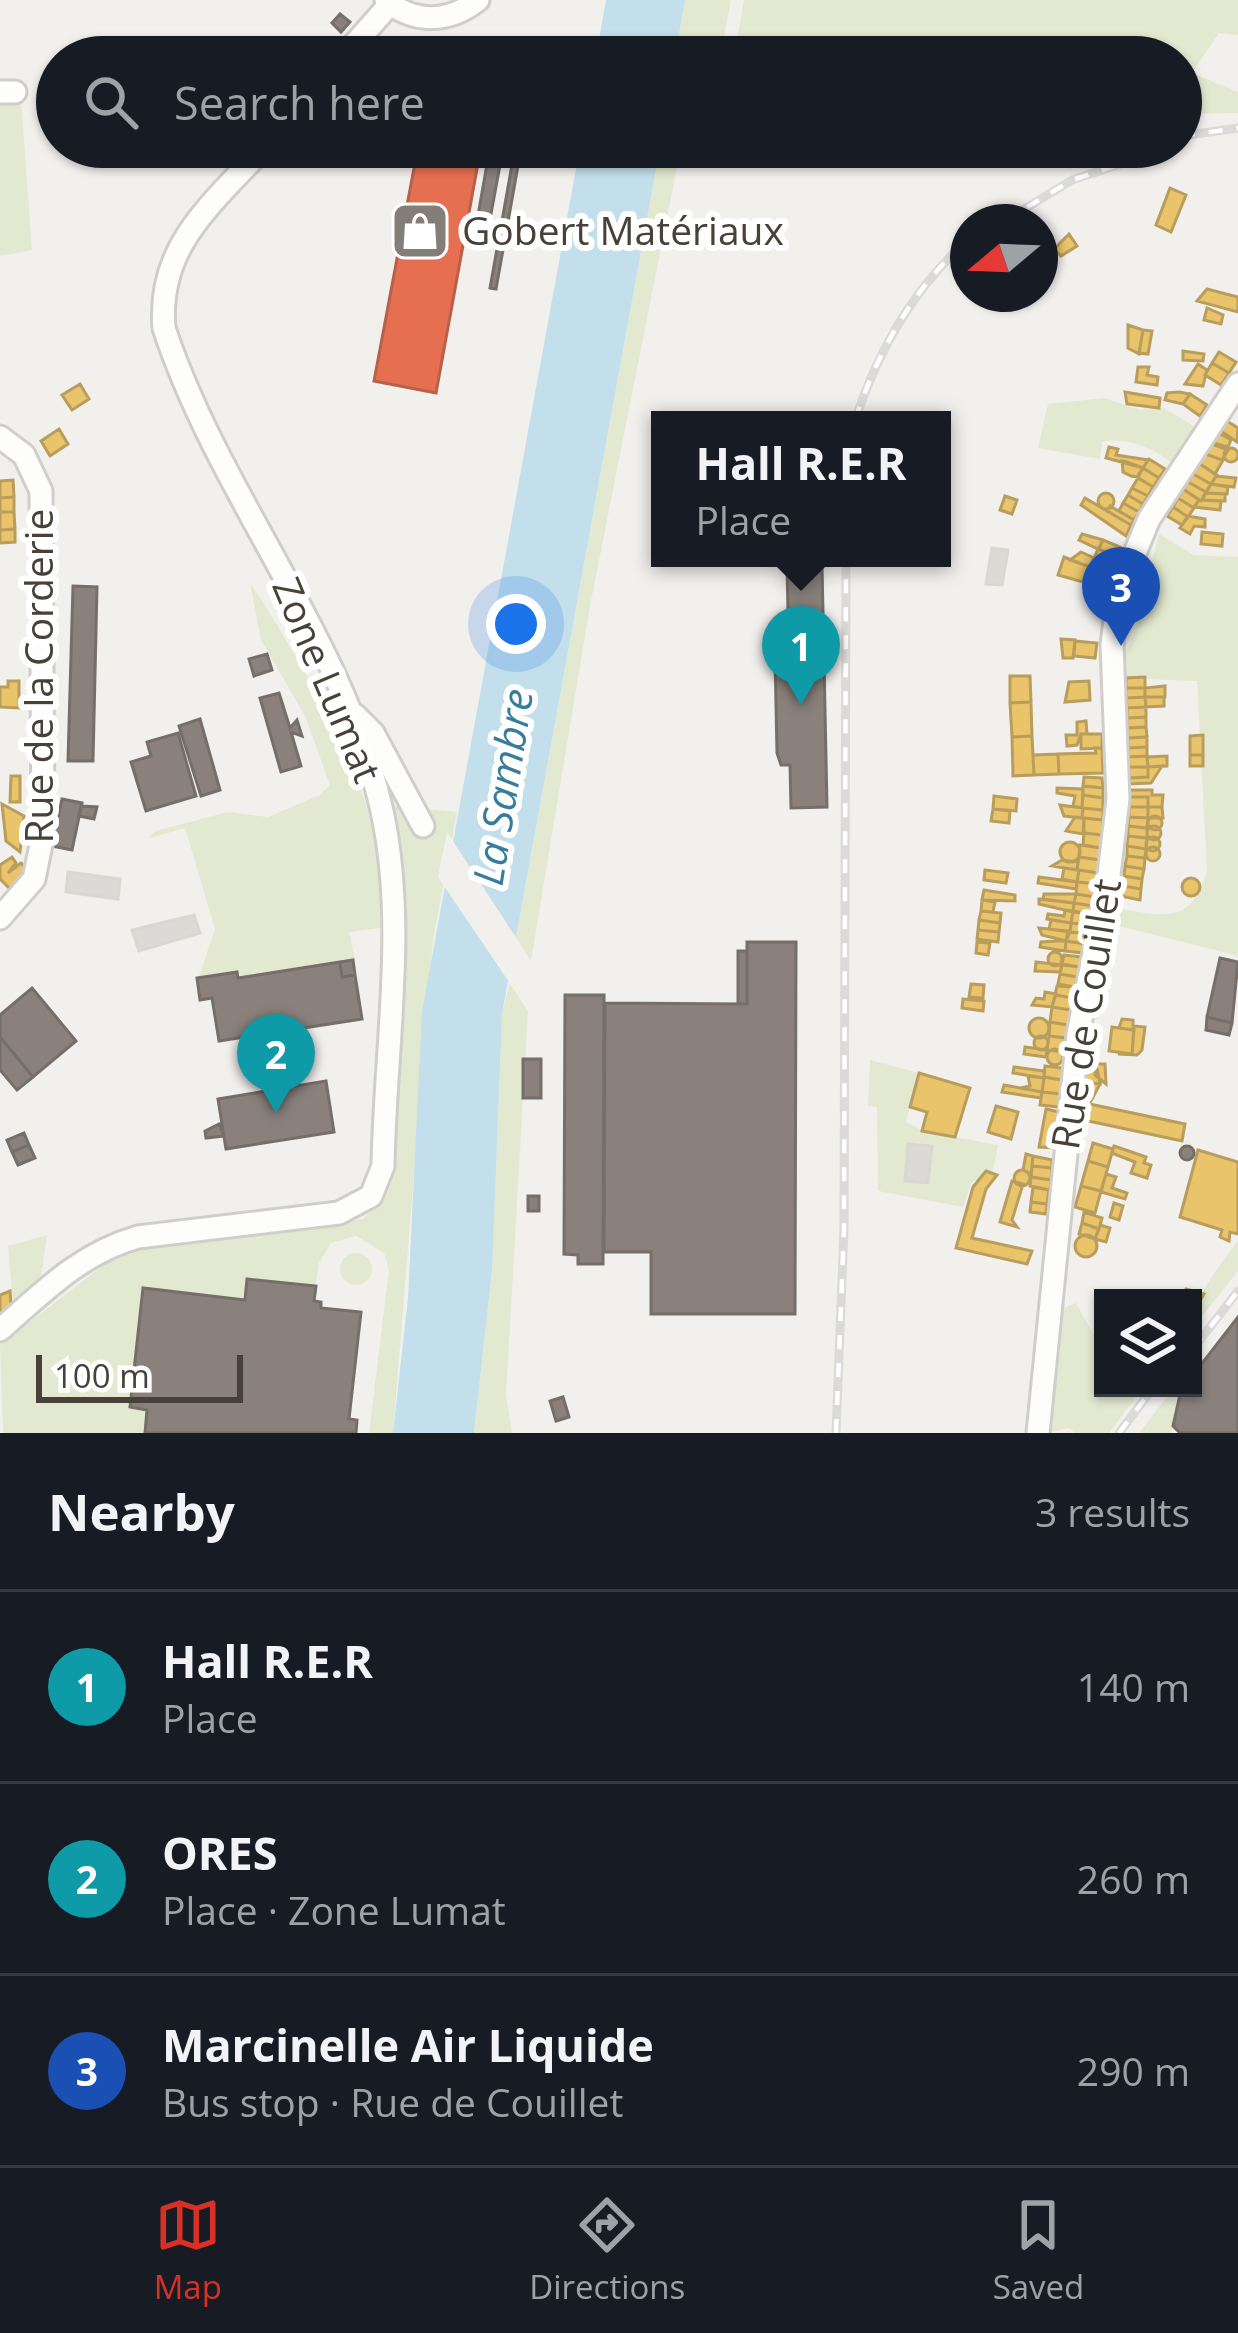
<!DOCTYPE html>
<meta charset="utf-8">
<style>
body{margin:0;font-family:"Open Sans",sans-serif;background:#20242c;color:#f1f3f6}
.controls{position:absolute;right:36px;bottom:36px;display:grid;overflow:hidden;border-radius:0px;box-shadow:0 3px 9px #0004}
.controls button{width:108px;height:108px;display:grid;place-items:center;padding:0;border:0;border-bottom:3px solid #363941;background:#171b24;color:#f1f3f6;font:60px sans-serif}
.compass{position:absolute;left:950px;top:204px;width:108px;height:108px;border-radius:50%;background:#171b24;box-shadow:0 3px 9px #0004;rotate:251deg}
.scale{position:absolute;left:36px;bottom:30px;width:207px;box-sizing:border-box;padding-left:12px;border:6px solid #48413a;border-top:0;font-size:33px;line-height:42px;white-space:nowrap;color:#48413a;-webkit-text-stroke:9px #fff;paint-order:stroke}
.you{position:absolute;left:516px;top:624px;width:42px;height:42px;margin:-30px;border:9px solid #fff;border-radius:50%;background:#1a73e8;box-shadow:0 0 0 18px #1a73e833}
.badge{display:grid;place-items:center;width:78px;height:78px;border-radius:50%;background:#d93025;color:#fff;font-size:39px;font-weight:700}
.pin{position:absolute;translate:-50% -99px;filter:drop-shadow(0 3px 6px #0008)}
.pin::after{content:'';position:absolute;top:63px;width:42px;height:36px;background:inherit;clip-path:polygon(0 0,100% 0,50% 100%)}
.popup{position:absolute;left:651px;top:411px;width:300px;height:156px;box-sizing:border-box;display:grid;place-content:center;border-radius:0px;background:#171b24;filter:drop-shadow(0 3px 9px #0005);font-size:39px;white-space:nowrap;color:#9ea1a6}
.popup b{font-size:45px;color:#f1f3f6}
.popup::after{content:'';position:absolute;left:50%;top:100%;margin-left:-24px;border:24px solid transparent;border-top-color:#171b24}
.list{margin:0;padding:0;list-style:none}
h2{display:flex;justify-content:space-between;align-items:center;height:156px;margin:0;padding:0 48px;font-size:51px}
h2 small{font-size:39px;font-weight:400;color:#9ea1a6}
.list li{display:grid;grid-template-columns:78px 1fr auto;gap:36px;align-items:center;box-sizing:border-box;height:192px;padding:0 48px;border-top:3px solid #363941}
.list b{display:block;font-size:45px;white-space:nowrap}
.list p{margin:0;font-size:39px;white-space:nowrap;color:#9ea1a6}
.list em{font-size:39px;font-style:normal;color:#9ea1a6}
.icon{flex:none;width:66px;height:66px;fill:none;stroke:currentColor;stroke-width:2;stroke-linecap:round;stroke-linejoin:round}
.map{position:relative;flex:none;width:1238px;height:1433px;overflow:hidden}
.search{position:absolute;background:#171b24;box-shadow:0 3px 9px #0004;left:36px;right:36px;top:36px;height:132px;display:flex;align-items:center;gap:30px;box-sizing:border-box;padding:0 42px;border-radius:66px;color:#9ea1a6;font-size:45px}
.sheet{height:732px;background:#171b24}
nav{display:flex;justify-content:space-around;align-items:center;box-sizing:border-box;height:168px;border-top:3px solid #363941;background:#171b24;font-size:33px;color:#9ea1a6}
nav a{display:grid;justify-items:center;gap:6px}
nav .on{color:#d93025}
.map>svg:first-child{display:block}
.green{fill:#e2e9d0}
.water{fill:#c2dfeb}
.pier{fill:#f2f0ed}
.homes{fill:#e9c46a;stroke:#b99d5c;stroke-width:3}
.shops{fill:#e76f51;stroke:#b7614a;stroke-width:3}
.industry{fill:#8a817c;stroke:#766e68;stroke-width:3}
.building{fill:#dcd9d6;stroke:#dad7d3;stroke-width:3}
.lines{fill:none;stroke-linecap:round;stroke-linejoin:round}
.minor-casing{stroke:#d0cecb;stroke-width:27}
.minor{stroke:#fdfdfc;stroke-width:21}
.rail-casing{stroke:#dadad9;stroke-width:9}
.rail{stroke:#fff;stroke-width:4.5;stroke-dasharray:14;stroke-linecap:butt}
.labels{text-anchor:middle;stroke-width:12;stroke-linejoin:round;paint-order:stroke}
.poi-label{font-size:39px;fill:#48413a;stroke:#fff;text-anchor:start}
.street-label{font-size:39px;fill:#48413a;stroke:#fff}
.water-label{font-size:42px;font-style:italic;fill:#387c9b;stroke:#fff}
</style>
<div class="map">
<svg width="1238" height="1433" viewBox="0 0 1238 1433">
<rect width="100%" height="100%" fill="#f2f0ed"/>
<path class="green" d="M685,0h46l-11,57h-45z
M744,0h494v35l-19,-2 -27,40 46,19v21l-57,1v-57h-447z
M21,100l11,150 -32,6v-155z
M660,147h21l-91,459 -59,355 -15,-23z
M869,147h167l-33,15h-130z
M1105,398l35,12 24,-2 33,20 -25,35c-19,-15 -46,-27 -70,-21l-2,17 -62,-11 10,-44z
M1159,534l35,21 44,2v399l-127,-32 4,-16c49,8 76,18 92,-37l-10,-190 -72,-3v-26c14,-17 26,-91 34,-118z
M250,583c45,66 117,191 128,270 3,25 1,51 2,75l-31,4 6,28 -114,19 -2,-6 -41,6 17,-50 -30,-101 -38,11 9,-8 72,-19 40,5 52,-22 10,-10 -25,-69 -44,-76z
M392,806l65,6 -24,128 -40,493h-24l20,-163 -5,-17 -28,-17 -25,7 -12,20 -4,27 -67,-7 -3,21 -103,-12 -13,115 17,3 -2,23h-141l-3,-88 123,-95 240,-31 23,-23 6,-18 12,-250z
M510,983l18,28 -22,384 6,38h-38l18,-162 10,-257z
M870,1060l49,13 -13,49 17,9 75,14 -5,26 -22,12 -8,24 -85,-16 -1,-84 -9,-1z
M47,1235l-6,41 -28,29 -5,-59z
M1238,1241v30l-45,57c0,-32 26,-61 45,-87z
M340 1269a16 16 0 1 1 32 0a16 16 0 1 1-32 0Z
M1076,1303l27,48v37h40l-34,45h-34l-6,-5 -24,5 7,-92 11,-33z
M1173,1389l8,1 -10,43h-32z"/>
<path class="water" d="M606,0h79l-10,57h-79z
M580,147h80l-158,867 -10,257 -18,162h-81l15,-135 14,-286z"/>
<path class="pier" d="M447,832l74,113 -8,43 -75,-111z"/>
<path class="homes" d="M1170,188l16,7 -15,37 -15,-7z
M1069,234l8,12 -16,10 -7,-7z
M1207,289l31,8v15l-41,-11z
M1207,308l16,7 -2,9 -17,-4z
M1128,325l15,5 -4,24 -11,-6z
M1143,330l9,1 -4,23 -9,-1z
M1183,351l21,3 -1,7 -20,-1z
M1219,352l17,10 -7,11 -17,-10z
M1212,363l17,10 -8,12 -16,-10z
M1198,364l9,6 -4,16 -18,-2z
M1138,367h11l-2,8 11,2 -1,8 -21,-3z
M80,384l9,15 -17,11 -10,-15z
M1125,392l35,6 -1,10 -32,-4z
M1179,392l11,2 -7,10 -18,-4 2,-7z
M1190,394l17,11 -7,11 -17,-12z
M1227,421l11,7 -1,14 -16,-11z
M59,429l9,15 -18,12 -9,-15z
M1219,433l12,7 -3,7 -15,-4z
M1212,444l16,6 -6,10 -17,-6z
M1109,447l9,2 -2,6 32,5 -5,8 -37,-10z
M1224 455a7 7 0 1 1 14 0a7 7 0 1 1-14 0Z
M1205,454l18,6 -8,14 -15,-10z
M1149,459l16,10 -6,9 -16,-10z
M1122,461l5,1 16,6 -5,9 -7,-1 -8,-4z
M1200,464l17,11 -6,9 -18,-10z
M1143,468l16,10 -6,9 -16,-10z
M1193,474l18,10 -5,8 -18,-10z
M1216,476l20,2 -2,9 -23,-3z
M1138,478l15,9 -5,9 -16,-8z
M13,480l1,17 -14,1v-17z
M1188,482l18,10 -5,9 -18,-12z
M1211,484l17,3 -1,7 -21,-1z
M1132,488l16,8 -5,8 -15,-9z
M1183,489l16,11 -5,8 -16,-10z
M1206,493l19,1v7l-23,-1z
M1098 501a8 8 0 1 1 16 0a8 8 0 1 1-16 0Z
M1128,495l15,9 -4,8 -16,-9z
M1005,496l12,4 -5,14 -12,-4z
M14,497v15h-14v-14z
M1085,498l46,27 -5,11 -45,-31z
M1178,498l16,10 -6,9 -15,-10z
M1199,500l22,1 -1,9 -26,-3z
M1123,503l16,9 -5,8 -15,-9z
M1110,506l24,14 -3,5 -24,-14z
M1173,507l15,10 -6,8 -15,-9z
M0,512h14l1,17 -15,1z
M1188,516l17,3v8l-11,-1 -4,8 -10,-6z
M15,529v13l-15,1v-13z
M1202,532l21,2 -1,12 -21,-2z
M1082,534l21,6 -5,9 -19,-9z
M1103,540l17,7 -4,10 -17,-8z
M1098,549l18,8 -5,9 -17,-8z
M1081,552l13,6 -4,9 -20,-7z
M1064,557l26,10 -7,15 -25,-7z
M1094,558l17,8 -4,9 -17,-8z
M1090,567l17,8 -4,9 -17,-8z
M1061,639l14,1 -2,18h-10z
M1075,641l22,2 -2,15 -21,-2z
M1010,676h20l1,26 -21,1z
M1145,677v11h-19v-10z
M8,681h11v27l-19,-1v-20h8z
M1089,681l1,19 -25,2 4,-20z
M1165,686v11h-20v-9z
M1126,688h19v9l-19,1z
M1145,697l1,10 -19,1 -1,-10z
M1145,697h19v9l-18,1z
M1031,702l1,34 -20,1 -2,-34z
M1146,707v10l-19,1v-10z
M1146,717v10l-19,1v-10z
M1086,721l1,13h-6l-4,11 -10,1 -1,-11h11v-13z
M1146,727l1,10 -19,1 -1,-10z
M1081,734h21v14l-21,1z
M1203,735v20h-13v-19z
M1032,736l2,39 -21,1 -1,-39z
M1147,737v10l-19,1v-10z
M1147,747v9l-19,1v-9z
M1095,748h7l1,25 -44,1 -1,-20 38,-1z
M1058,754l1,20 -25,1 -1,-20z
M1190,755h13v11h-13z
M1147,756l1,11h-19l-1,-10z
M1167,756v10l-19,1 -1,-10z
M1162,766l-11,17 -22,1v-6l19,-1v-10z
M1129,767h19v10l-19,1z
M11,776h9v26h-10z
M1084,777l18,1 1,10 -20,-2z
M1083,786l20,2v10l-20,-3z
M1057,788l26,1 -1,19 -9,-2 2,-10 -18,-3z
M1129,790h23v5h11l-1,12h-14v-10h-19z
M1083,795l20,3v12l-21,-2z
M994,796l23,3 -1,12 -23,-2z
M1129,797h19v10h-19z
M2,804l22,12 -4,36 -14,-11z
M1060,805l23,3 -1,10 -18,-2z
M1129,807h19v11l-19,-1z
M1148,807h14l1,11h-15z
M1083,808l20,2v10l-21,-2z
M993,809l17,2 -1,12 -18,-2z
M1148 823a7 7 0 1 1 14 0a7 7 0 1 1-14 0Z
M1075,817l9,1 -1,16 -17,-3z
M1129,817l19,1 -1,10 -19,-2z
M1084,818l19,2 -1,15 -18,-2z
M1128,826l19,2v10l-19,-2z
M1147 833a7 7 0 1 1 14 0a7 7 0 1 1-14 0Z
M1084,833l18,2 -1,13 -18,-3z
M1128,836l19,2 -1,11 -19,-3z
M1146 844a7 7 0 1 1 14 0a7 7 0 1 1-14 0Z
M1060 852a10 10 0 1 1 20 0a10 10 0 1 1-20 0Z
M1080,845l21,3 -1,12 -21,-3z
M1127,846l19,3 -1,9 -18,-2z
M1146 854a7 7 0 1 1 14 0a7 7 0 1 1-14 0Z
M1127,856l18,2 -1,11 -19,-3z
M12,857l4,6 -8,10 13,-10 5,5 -13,24 -13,-13v-14z
M1079,857l21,3 -1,13 -22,-3z
M1062,860l16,2 -1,8 -25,-4z
M1125,866l19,3 -2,10 -18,-3z
M1064,868l15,2 -2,12 -15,-3z
M985,870l23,3 -2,10 -22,-3z
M1079,870l20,3 -2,11 -20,-2z
M1124,876l18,3 -1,10 -18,-3z
M1039,877l38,5 -1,7 -38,-6z
M1182 887a9 9 0 1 1 18 0a9 9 0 1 1-18 0Z
M1077,882l20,2 -2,13 -19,-3z
M1123,886l18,3 -1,11 -19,-4z
M984,890l31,5v6l-33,-1z
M1044,894h32l-2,9 -31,-4z
M1076,894l19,3 -2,9 -19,-3z
M1039,899l35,4 -1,9 -34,-8z
M982,900l13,2 -2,10 -12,-1z
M1074,903l19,3 -2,8 -18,-2z
M1065,910l8,1 -2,12 -24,-4 1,-5 16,2z
M981,911l20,2 -1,10 -21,-3z
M1073,911l18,3 -2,11 -18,-2z
M979,920l21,3 -1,9 -21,-2z
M1051,920l20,3 -1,9 -21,-3z
M1071,923l18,2 -2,9 -17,-2z
M1039,928l29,3 -2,10 -24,-6z
M978,930l21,2 -1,10 -21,-3z
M1070,932l17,2 -2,10 -19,-3z
M1056,941h10l-1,10 -25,-4 1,-5z
M1066,941l19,3 -2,9 -18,-2z
M977,942l13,1 -2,12 -12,-2z
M1048 959a7 7 0 1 1 14 0a7 7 0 1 1-14 0Z
M1064,955l18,2 -2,10 -18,-3z
M1036,962l26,3 -2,7 -25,-1z
M1062,965l18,2 -3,10 -17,-3z
M1060,974l17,3 -2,10 -17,-3z
M971,984l13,1 -1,13 -14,-1z
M1057,986l18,1 -2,11 -18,-3z
M1045,992l11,2 -4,13 -20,-2 4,-7 8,1z
M1055,995l18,3 -2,12 -19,-3z
M963,999l21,2 -1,10 -21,-3z
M1052,1007l19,3 -3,15 -18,-3z
M1029 1028a10 10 0 1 1 20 0a10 10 0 1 1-20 0Z
M1122,1019l11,1v10l-14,-2z
M1050,1022l18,3 -1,13 -18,-2z
M1134,1026l11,1 -3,23 -5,5 -19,-1h14z
M1112,1027l22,3 -2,24 -23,-3z
M1034 1043a7 7 0 1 1 14 0a7 7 0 1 1-14 0Z
M1049,1036l18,2 -2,14 -18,-2z
M1025,1047l22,3 -1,7 -22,-3z
M1047 1057a8 8 0 1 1 16 0a8 8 0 1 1-16 0Z
M1085,1063l11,1 4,20 -17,-2z
M1096,1064h9l1,20 -11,-9z
M1045,1066l18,2 -1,12 -18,-3z
M1014,1067l30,4v7l-31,-5z
M919,1073l51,15 -15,49 -33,-6 5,-19 -17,-5z
M1028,1076l16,2 -2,14 -22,-4 10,-2z
M1044,1077l18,3 -1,14 -19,-2z
M1083,1082l17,2 -9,17 -10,-1z
M1004,1085l38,7 -1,6 -39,-6z
M1042,1092l19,2 -2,13 -19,-2z
M1080,1102l105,22 -3,17 -103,-22z
M996,1106l22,6 -7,27 -23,-7z
M1046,1109l13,3 -5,36 -15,-1z
M1093,1143l20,6 -5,18 -20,-6z
M1114,1146l32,11 -2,6 7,2 -4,13 -16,-5 4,-11 -23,-9z
M1198,1150l40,12v72l-8,-2 -1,9 -9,-4 2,-7 -42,-13z
M1026,1154l7,2 -2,18 -8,-4z
M1033,1156l19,4v8l-20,-2z
M1088,1161l20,6 -7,24 -20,-5z
M1032,1166l20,2 -1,12 -20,-3z
M1014 1178a8 8 0 1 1 16 0a8 8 0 1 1-16 0Z
M986,1171l11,4 -11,14 -14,49 60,13 -5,13 -71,-16 17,-61z
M1106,1174l10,3 -4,11 15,5 -2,6 -24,-7z
M1031,1177l20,3 -1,10 -20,-4z
M1012,1181l11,3 -11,36 5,7 -17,-5z
M1081,1186l20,5 -6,22 -20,-6z
M1033,1187l16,3 -2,14 -16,-2z
M1031,1202l16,2 -1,10 -16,-2z
M1114,1203l9,3 -4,14 -9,-3z
M1084,1212l18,6 -3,11 -17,-6z
M1082,1223l17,6 -4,10 -16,-5z
M1100,1225l10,3 -4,14 -11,-3z
M1075 1246a11 11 0 1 1 22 0a11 11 0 1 1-22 0Z
M1186,1289l18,5 -7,12 -4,-8h-11z
M10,1291l1,14 -11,9v-19z"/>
<path class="shops" d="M418,147h63l-45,246 -62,-12z"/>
<path class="industry" d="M340,14l10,8 -9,10 -9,-9z
M490,147l13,2 -18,97 -12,-2z
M515,148l6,1 -25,140 -6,-1z
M822,565l5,242 -36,1 -1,-43h-9l-4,-12 -2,-96h14l-2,-91z
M73,586l24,1 -4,174h-25z
M267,654l5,16 -18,6 -5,-17z
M279,693l11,35 7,-8 5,16 -11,-4 10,34 -20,6 -21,-74z
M200,719l20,71 -19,6 -22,-70z
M178,733l18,63 -50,15 -15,-49 20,-6 -4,-14z
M62,799l20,4 -10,47 -20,-4z
M81,806l16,1 -3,12 -15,-3z
M747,942h49l-1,372h-144v-62h-47l1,-249 142,1z
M738,951h9v53h-9z
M1220,958l18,4 -6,61 -25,-6z
M353,960l2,15 -13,2 -2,-15z
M340,962l2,15 13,-2 7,44 -143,22 -7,-43 -12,2 -3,-22 40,-6 1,6z
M32,988l44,53 -43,36 -33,-40v-22z
M565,995h39l-1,269h-25v-9l-14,-1z
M1207,1017l25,6 -3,12 -23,-5z
M0,1037l33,40 -16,13 -17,-20z
M523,1059h18v39h-18z
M326,1081l8,51 -108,17 -8,-50z
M219,1124l5,12 -18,2 -1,-7z
M24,1133l5,12 -17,7 -5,-12z
M29,1145l6,13 -17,7 -6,-13z
M1180 1153a7 7 0 1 1 14 0a7 7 0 1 1-14 0Z
M528,1196h11v15h-11z
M247,1279l69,7 -2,15 7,1v6l40,4 -12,107 8,1 -1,13h-211l2,-23 -17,-3 13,-119 102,12z
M1238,1317v116h-58l-7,-7 8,-36 12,-2v-13z
M563,1397l6,20 -13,4 -6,-20z"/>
<path class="building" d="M992,548l16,2 -6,35 -16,-1z
M68,872l52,7 -2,20 -52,-7z
M194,915l6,18 -61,18 -7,-21z
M908,1144l24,2 -4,37 -23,-2z"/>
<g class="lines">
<defs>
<path id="minor" d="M386,0c28,24 63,23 92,0
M343,57l47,-53
M0,92h15
M0,437l24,18 17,36 2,344 -9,44 -34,39
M355,715l18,18 50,93
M0,1330c43,-38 81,-77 138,-93l201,-24 32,-17 12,-30c2,-118 24,-240 -1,-355 -39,-174 -163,-316 -218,-483 -7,-83 49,-124 100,-181
M1038,1433l40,-399 30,-151 10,-84 -6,-154 6,-51 31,-75 89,-135"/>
</defs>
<use href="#minor" class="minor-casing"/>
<use href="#minor" class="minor"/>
<defs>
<path id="rail" d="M1181,136l57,-8
M1003,222l69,-42 100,-33
M855,420c23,-69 58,-132 113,-180
M1193,1349l45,-58
M836,1433l8,-204 2,-671
M1119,1433l34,-45"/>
</defs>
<use href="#rail" class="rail-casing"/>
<use href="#rail" class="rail"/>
</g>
<defs>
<symbol id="shop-square" viewBox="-11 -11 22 22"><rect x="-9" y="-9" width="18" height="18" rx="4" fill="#847e79" stroke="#fff"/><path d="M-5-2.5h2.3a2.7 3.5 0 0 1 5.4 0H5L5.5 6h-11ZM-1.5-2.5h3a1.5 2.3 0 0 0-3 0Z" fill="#fff"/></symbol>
</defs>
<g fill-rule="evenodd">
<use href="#shop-square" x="387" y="198" width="66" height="66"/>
</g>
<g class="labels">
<g class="poi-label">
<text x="462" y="245">Gobert Matériaux</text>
</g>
<g class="street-label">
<text transform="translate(39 676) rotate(-90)" y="14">Rue de la Corderie</text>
<text transform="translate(327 680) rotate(67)" y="14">Zone Lumat</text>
<text transform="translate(1086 1014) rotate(-81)" y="14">Rue de Couillet</text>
</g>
<g class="water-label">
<text transform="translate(503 787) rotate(-81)" y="15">La Sambre</text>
</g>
</g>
</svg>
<div class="controls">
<button><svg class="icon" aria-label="layers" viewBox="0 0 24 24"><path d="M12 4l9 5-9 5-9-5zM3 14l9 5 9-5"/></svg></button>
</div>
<svg class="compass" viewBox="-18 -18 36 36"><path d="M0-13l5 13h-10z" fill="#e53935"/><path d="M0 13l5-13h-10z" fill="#9ea1a6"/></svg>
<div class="scale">100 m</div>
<div class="you"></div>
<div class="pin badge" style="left:801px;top:705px;background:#0f9aa8">1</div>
<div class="popup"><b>Hall R.E.R</b>Place</div>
<div class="pin badge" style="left:276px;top:1113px;background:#0f9aa8">2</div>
<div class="pin badge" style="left:1121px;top:646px;background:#1a4fb4">3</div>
<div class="search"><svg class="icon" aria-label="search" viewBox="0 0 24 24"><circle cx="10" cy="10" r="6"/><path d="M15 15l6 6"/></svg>Search here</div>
</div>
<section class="sheet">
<h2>Nearby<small>3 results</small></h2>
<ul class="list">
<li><span class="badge" style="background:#0f9aa8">1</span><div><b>Hall R.E.R</b><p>Place</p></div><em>140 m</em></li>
<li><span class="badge" style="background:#0f9aa8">2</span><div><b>ORES</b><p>Place · Zone Lumat</p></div><em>260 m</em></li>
<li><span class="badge" style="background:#1a4fb4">3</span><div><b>Marcinelle Air Liquide</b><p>Bus stop · Rue de Couillet</p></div><em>290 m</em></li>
</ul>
</section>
<nav>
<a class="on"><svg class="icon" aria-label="map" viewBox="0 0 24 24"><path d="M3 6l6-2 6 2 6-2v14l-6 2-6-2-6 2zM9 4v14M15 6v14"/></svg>Map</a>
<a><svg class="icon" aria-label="directions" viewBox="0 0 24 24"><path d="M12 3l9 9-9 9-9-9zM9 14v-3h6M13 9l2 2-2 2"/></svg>Directions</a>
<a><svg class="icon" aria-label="saved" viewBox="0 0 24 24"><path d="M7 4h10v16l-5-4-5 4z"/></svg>Saved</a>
</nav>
